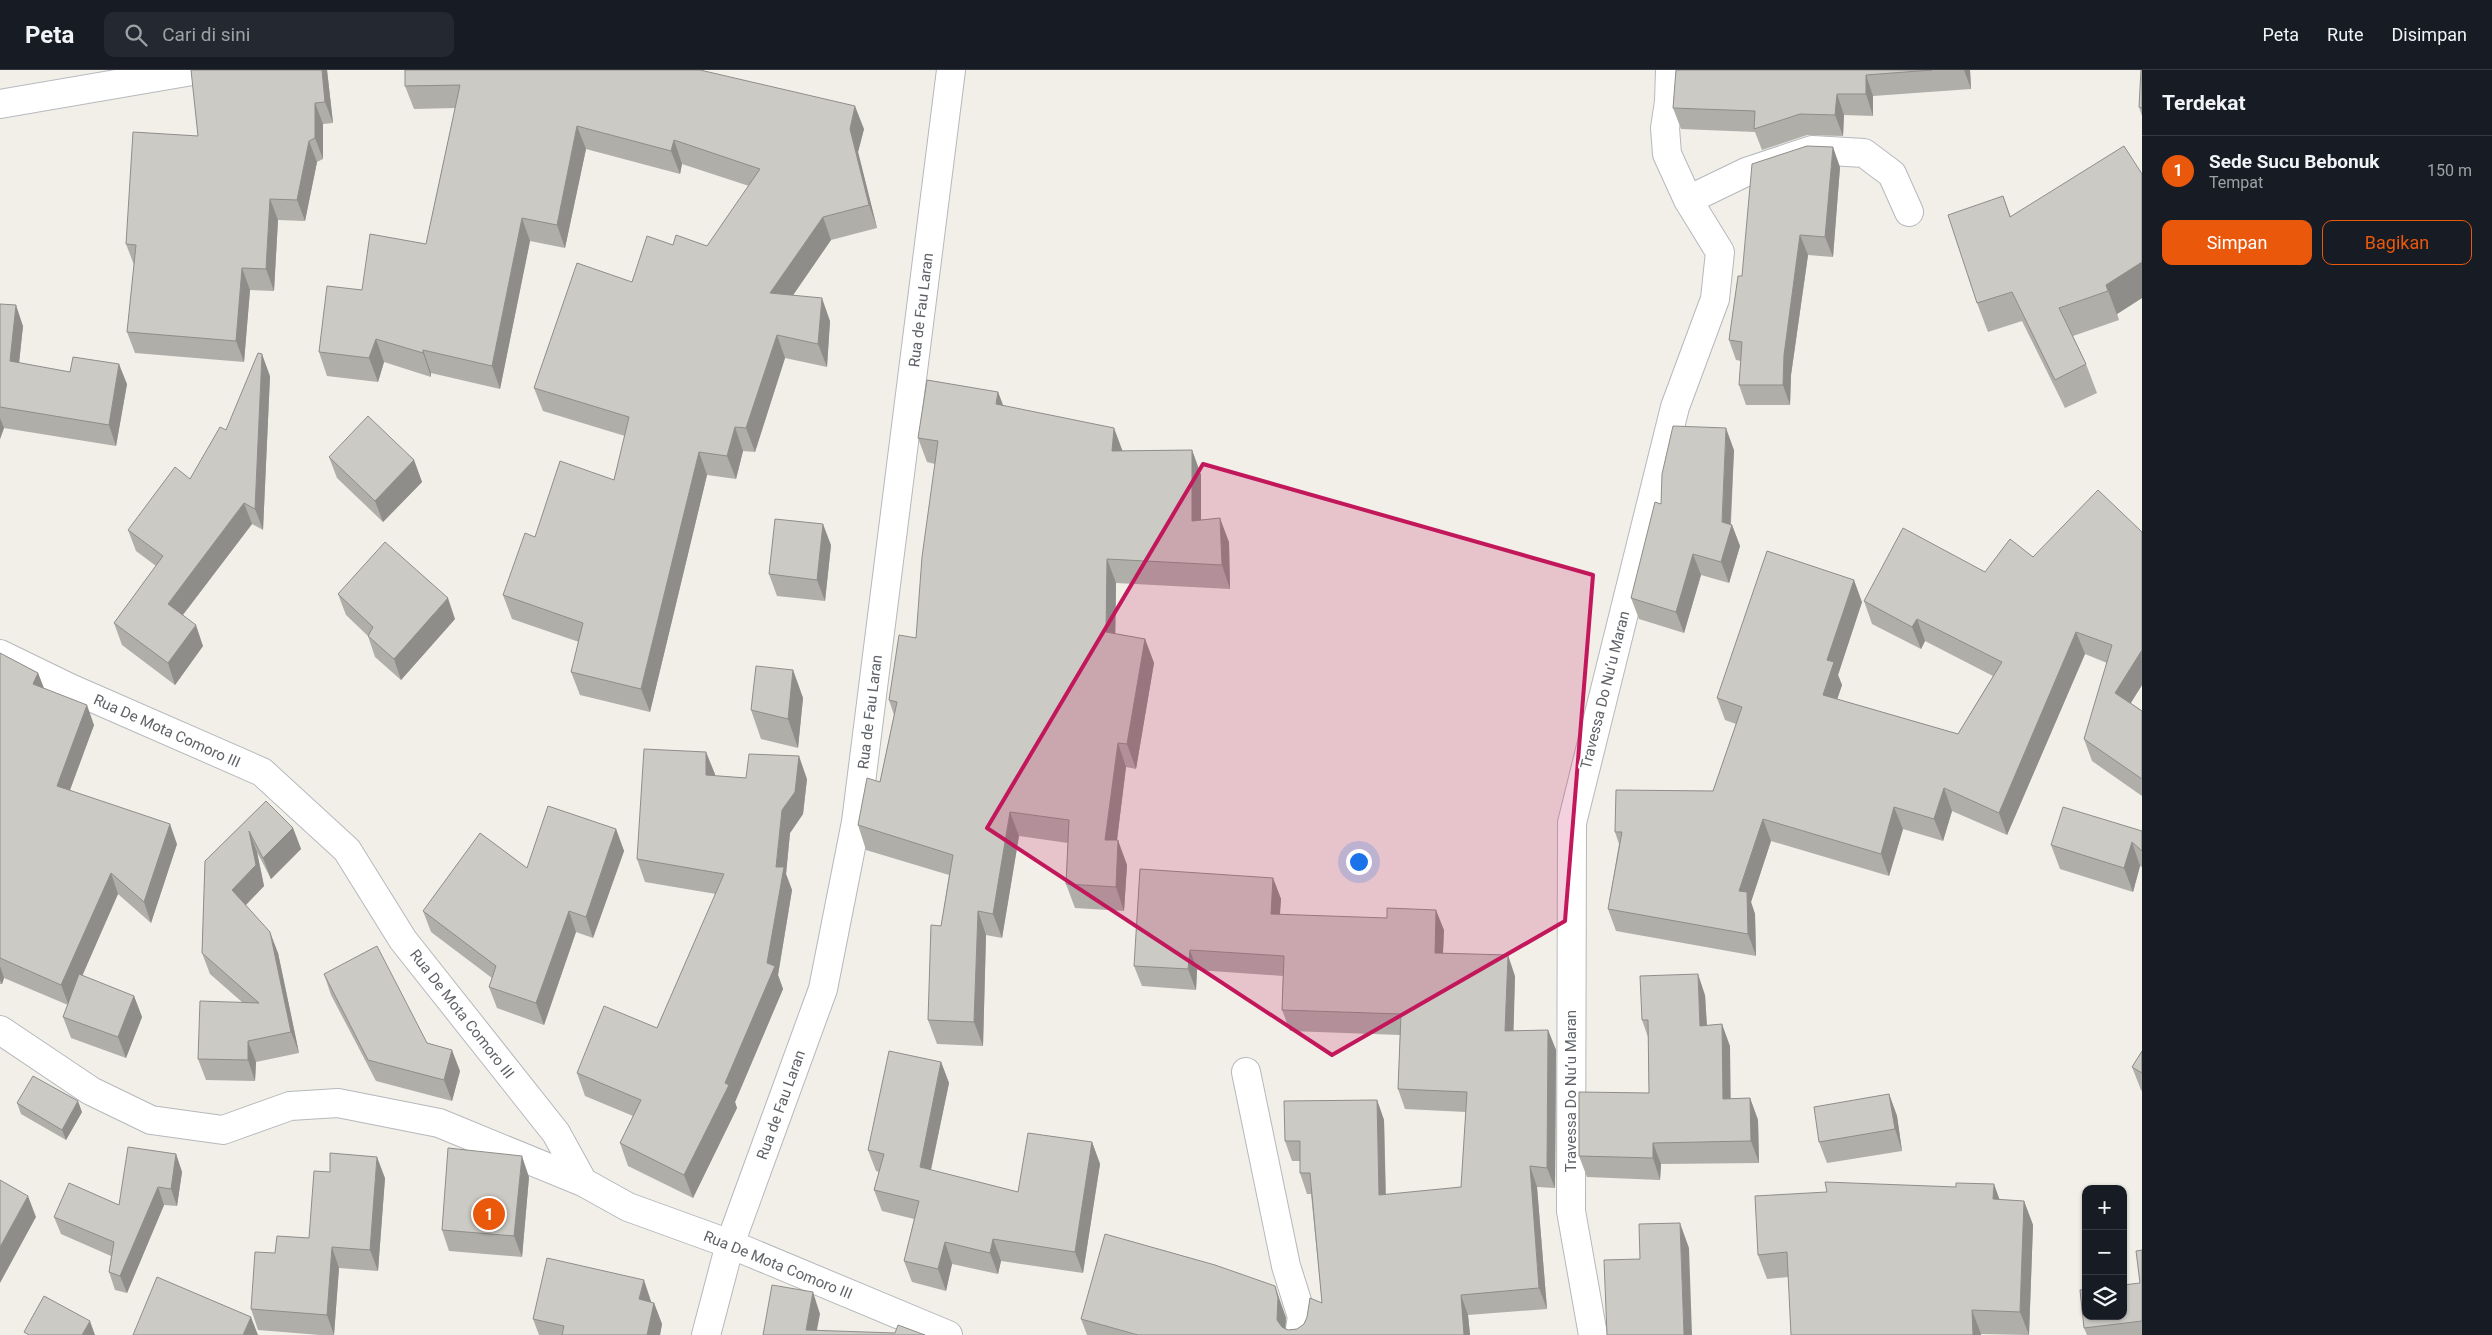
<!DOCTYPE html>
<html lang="id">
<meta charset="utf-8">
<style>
body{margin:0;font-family:Roboto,sans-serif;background:#242831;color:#f1f3f6}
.controls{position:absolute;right:15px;bottom:15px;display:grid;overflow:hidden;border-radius:10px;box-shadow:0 1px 4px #0004}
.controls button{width:45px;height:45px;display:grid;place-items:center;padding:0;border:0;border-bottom:1px solid #363941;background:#171b24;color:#f1f3f6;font:25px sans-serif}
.you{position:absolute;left:1358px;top:791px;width:18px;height:18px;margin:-12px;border:4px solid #fff;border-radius:50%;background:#1a73e8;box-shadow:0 0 0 8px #1a73e833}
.badge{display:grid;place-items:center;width:32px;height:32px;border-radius:50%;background:#ea580c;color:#fff;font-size:16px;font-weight:700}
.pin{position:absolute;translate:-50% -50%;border:2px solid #fff;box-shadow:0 1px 5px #0006}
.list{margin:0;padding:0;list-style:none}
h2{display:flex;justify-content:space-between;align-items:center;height:65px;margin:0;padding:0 20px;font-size:21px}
h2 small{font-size:16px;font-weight:400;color:#9ea1a6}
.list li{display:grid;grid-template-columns:32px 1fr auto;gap:15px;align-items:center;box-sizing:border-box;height:70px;padding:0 20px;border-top:1px solid #363941}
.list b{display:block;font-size:19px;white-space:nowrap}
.list p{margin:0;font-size:16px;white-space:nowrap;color:#9ea1a6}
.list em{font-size:16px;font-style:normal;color:#9ea1a6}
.actions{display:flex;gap:10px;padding:15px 20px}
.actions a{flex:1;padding:11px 0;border:1px solid #ea580c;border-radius:10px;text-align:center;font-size:18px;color:#ea580c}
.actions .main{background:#ea580c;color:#fff}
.icon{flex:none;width:28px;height:28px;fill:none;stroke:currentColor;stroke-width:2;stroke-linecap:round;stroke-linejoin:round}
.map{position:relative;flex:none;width:2142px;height:1265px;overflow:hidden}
header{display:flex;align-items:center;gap:30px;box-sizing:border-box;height:70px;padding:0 25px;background:#171b24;border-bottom:1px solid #363941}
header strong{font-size:24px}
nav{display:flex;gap:28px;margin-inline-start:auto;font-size:18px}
.search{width:350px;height:45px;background:#242831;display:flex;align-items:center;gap:12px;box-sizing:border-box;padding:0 18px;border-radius:10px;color:#9ea1a6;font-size:19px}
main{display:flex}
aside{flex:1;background:#171b24}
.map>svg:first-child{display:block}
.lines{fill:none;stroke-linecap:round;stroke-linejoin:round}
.street-casing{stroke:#b5b8bc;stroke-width:30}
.secondary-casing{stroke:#b6babf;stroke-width:30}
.street{stroke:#fff;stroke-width:28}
.secondary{stroke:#fff;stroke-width:28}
.wall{fill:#afaea9}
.shaded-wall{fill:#8f8d8a}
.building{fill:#cccac5;stroke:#8f8d8a}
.marked{fill:#c2185b;fill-opacity:0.2;stroke:#c2185b;stroke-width:4;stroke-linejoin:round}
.labels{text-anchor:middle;stroke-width:4;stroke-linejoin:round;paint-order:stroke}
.street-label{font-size:15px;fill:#5f6368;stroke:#fff}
</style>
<header>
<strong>Peta</strong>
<div class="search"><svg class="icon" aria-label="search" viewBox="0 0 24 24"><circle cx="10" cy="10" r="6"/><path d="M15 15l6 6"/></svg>Cari di sini</div>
<nav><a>Peta</a><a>Rute</a><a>Disimpan</a></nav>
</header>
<main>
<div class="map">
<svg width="2142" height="1265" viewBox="0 0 2142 1265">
<rect width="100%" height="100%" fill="#f1efe8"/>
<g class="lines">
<defs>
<path id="street" d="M1688,130l58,-28 66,-22 52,3 28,21 17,38
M0,584l70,34 192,84 85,78 56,90 153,193 27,49 45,25 102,37 218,91
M0,960l91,61 60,29 72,10 67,-24 48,-3 101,20 144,59
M1246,1002l40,194 16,51 -3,18
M706,1265l24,-91 93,-255 33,-167 95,-752
M1593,1265l-22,-124 1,-388 103,-416 40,-108 5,-47 -32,-52 -21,-46 -2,-26 4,-26 1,-32"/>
<path id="secondary" d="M0,34l198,-34"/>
</defs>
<use href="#street" class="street-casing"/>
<use href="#secondary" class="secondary-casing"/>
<use href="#street" class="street"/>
<use href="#secondary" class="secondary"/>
</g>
<path class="wall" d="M327,0l6,53 -10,1v35l-6,3 -12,59 -27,-1 -4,71 -24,-1 -6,72 -109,-9 -8,-21 7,-67 -8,-21 72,-108z
M405,0l459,59 -6,23 19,76 -46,12 -38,55 37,26 -3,46 -42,-9 -30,94 -12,-1 -7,28 -29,-4 -57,237 -70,-17 -9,-23 8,-30 -67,-23 -9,-24 32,-58 79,-57 11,-44 -82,-25 -9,-23 98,-106 41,-37 34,1 42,-60 -67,-22 -2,10 -94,-25 -21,99 -35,-7 -30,148 -69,-16v4l-47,-15 -6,20 -51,-6 -8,-24 43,-62 64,-46 29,-136 -41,1 -9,-23z
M1676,0h294l1,19 -98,7v20l-29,-1 -1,21 -36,-1 -45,15 -7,-18 -74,-3 -8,-21z
M2142,0v46l-3,-9z
M1840,97l-7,90 -25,-2 -17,120 -1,30h-44l-7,-20 2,-24 -5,-1 -7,-20 13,-64z
M2142,104v124l-25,16 2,6 -46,16 13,28 11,29 -32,15 -43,-87 -34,11 -11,-29 26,-107 8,21z
M0,234l23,22 -4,37 108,21 -11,62 -112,-18 -4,11z
M270,306l-7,154 -11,-6 -69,91 20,31 -28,39 -53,-40 -8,-22 42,-57 -20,-15 -8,-21 62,-51 36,-49z
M998,322l5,13 120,46 69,-1 9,25v45l28,22 1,47 -114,-6 -1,51 30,5 9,24 -18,106 -10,-2 -9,73 10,25 -3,46 -49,-3 -9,-24 2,-41 -49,-7 -17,102 -16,-3 -3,111 -46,-2 -9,-24 13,-94 8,-51 -83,-25 -8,-25 22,-43 14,-67 -5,-15 27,-62 19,-174 -8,-2 -9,-24z
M1734,380l-3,74 1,1 8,21 -11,37 -28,-8 -17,58 -45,-14 -8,-21 30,-94z
M329,387l85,3 8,22 -39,40 -46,-44z
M2142,462v153l-11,18 11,8v85l-50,-35 -8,-22 23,-76 -22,-9 -78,181 -55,-24 -9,30 -40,-12 -14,47 -118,-35 -20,61 4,12 1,42 -140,-25 -8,-22 11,-65 -4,-12 98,-41 23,-67 -11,-4 -8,-22 145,-96 -24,73 4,10 -5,14 121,35 35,-58 -68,-35 -4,8 -49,-25 -8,-23 121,-29 48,-15z
M831,475l-6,56 -48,-5 -8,-22z
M338,524l117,25 -54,61 -26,-23 -7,-21 -22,-21z
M0,583l38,20 6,15 50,37 -24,65 107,54 -26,79 -33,-29 -36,82 52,20 8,21 -16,41 -55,-20 -8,-21 5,-12 -64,-27 -2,6h-2z
M793,600l10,28 -5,50 -37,-9 -10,-29z
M706,682l9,24 31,2 61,1 -4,35 -13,19 -4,41 6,16 -14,85 5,14 -48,113 2,6 -44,90 -65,-32 -8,-23 13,-27 -48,-20 -8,-23 80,-45 59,-134 -71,-12 -8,-23z
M266,731l27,27 8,21 -30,30 -14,-27 7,34 -18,19 32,48 21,100 -43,9 -1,19 -49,-1 -8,-21 44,-57 -32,-28 -8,-21 3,-92z
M616,759l8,22 -31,87 -17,-6 -32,93 -47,-17 -8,-21 3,-9 -61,-46 -8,-21 104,-43z
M2142,761v36l-2,-1 -7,26 -73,-23 -9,-24z
M1273,808l8,21 -1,16 164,15 -1,23 72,23 -2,55 35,-1 8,20 -1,138 -18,-1 10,122 -79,6 2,20h-383l-6,-16 201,-12 4,11 -1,10 3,2 9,-1 7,-5 18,-21 -11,-109h-4l-7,-21v-12h-8l-7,-20 92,-41 7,20 2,75 75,-8 5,-75 -61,-3 -7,-20 2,-54 -110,-4 -8,-21 1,-34 -86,-6 -1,20 -54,-4 -8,-20z
M324,904l103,69 33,28 -8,30 -76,-20 -45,-86z
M1705,925l2,30 23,21v53l20,-1 8,22 1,43 -98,1 -1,16 -73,-3 -8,-21 70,-63 -1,-56 -6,-17z
M2142,981v40l-1,-1 -9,-23z
M941,992l8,21 -18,87 87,22 74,-50 8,22 -17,109 -82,-12 -3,13 -46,-10 -6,27 -34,-9 -8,-21 10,-42 -32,-8 -8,-21 5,-18 -3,-1 -8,-21z
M1889,1024l8,22 5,35 -75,12 -8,-21z
M17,1033l65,9 -16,28 -45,-26z
M176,1084l6,18 -5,34 -13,-1 -37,88 -12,-3 -6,-18 2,-16 -50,-22 -7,-17 65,-12z
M529,1107l-7,80 -73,-6 -7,-21z
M385,1108l-7,93 -39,-3 -5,67h-14l-62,-5 -7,-21 24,-56 34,-15z
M1999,1130l25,1 9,24 -4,110 -48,-1 -193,-57 -21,2 -9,-24z
M2142,1180v85h-55l-3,-7 56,-45z
M651,1231v1l3,1 8,21 -2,11h-121l-6,-16z"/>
<path class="shaded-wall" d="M322,0h5l6,53 -8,-21z
M1964,0h6l1,19z
M1866,5l7,21v20l-7,-22z
M1837,24l7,21 -1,21 -8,-21z
M315,33l8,21v35l-8,-21z
M855,36l9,23 -6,23 19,76 -8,-23 -19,-76z
M577,56l9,23 -21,99 -8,-23z
M674,70l8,24 -2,10 -9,-23z
M309,71l8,21 -12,59 -8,-21z
M1833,77l7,20 -7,90 -8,-20z
M270,129l8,21 -4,71 -8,-22z
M823,147l8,23 -53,77 -8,-24z
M522,148l8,23 -30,148 -8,-23z
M1800,165l8,20 -17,120 -1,30 -7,-20 1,-30z
M2142,192v36l-25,16 2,6 -13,-35z
M242,198l8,22 -6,72 -8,-21z
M822,228l8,23 -3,46 -9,-23z
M16,235l7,21 -6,56 -7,-21z
M777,265l8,23 -30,94 -9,-24z
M376,269l8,23 -6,20 -9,-24z
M423,280l8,23v4l-8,-24z
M262,284l8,22 -7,154 -8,-21z
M119,294l8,20 -11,62 -7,-21z
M998,322l9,24 -11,-12z
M0,348l4,10 -4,11z
M735,357l8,24 -7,28 -9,-23z
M1114,358l9,24 -11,-1z
M1726,358l8,22 -4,80 2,-5 8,21 -11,37 -8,-21z
M1192,380l9,25v70l-9,-24z
M699,382l8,23 -57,237 -9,-23z
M414,390l8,22 -39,40 -8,-21z
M244,433l8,21 -77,101 -7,-21z
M1220,448l9,24 1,47 -8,-24z
M823,454l8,21 -6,56 -8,-21z
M1693,484l8,21 -17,58 -8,-21z
M1107,489l9,24 -1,74 -9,-25z
M1854,510l8,22 -24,73 4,10 -11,33 -8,-23 4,-35z
M448,528l7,21 -54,61 -7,-21z
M1917,549l8,22 -4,8 -9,-22z
M196,555l7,21 -28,39 -7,-22z
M2076,562l9,22 -78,181 -8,-22z
M1145,569l9,24 -18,106 -9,-25z
M2142,580v35l-19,30 -8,-22z
M793,600l10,28 -5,50 -10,-29z
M38,603l8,21 -13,-10z
M87,635l7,20 -30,81 -7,-20z
M1118,673l8,24 -12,97 -9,-24z
M706,682l9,22v24l-9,-23z
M799,686l8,23 -4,35 -13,19 -4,41 6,16 -14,85 5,14 -48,113 2,6 -44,90 -9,-23 41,-92 42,-120 9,-96 6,-57z
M1944,718l8,23 -9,30 -9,-22z
M1894,737l9,22 -14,47 -8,-22z
M1010,742l9,24 -17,102 -9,-24z
M1763,749l8,22 -20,61 4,12 1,42 -8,-22 -9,-43z
M170,754l7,20 -26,79 -7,-21z
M293,758l8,21 -30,30 -8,-21z
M616,759l8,22 -31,87 -7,-21z
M249,761l8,21 7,34 -24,25 -8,-21z
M1118,770l9,25 -3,46 -8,-24z
M2132,772l8,24 -7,26 -9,-24z
M111,803l7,21 -49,112 -8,-21z
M1273,808l8,21 -3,36 -7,-21z
M1436,840l8,20 -2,43 -7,-20z
M569,841l7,21 -32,93 -8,-22z
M978,841l8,24 -3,111 -9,-24z
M270,862l8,21 21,100 -8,-21z
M1190,880l7,20 -1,20 -8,-21z
M1508,885l7,21 -2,76 -8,-21z
M0,896l4,12 -2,6 -2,-4z
M1698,904l7,21 3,52 -8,-21z
M134,926l8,21 -16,41 -8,-21z
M1722,954l8,22 1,74 -8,-21z
M1548,960l8,20 -1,138 -8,-20z
M248,971l8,21 -1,19 -7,-21z
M452,980l8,21 -8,30 -8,-21z
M941,992l8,21 -22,105 -7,-21z
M1889,1024l8,22 5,35 -7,-22z
M1750,1028l8,22 1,43 -8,-22z
M1377,1030l7,20 2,96 -7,-21z
M78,1031l4,11 -16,28 -4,-10z
M1092,1072l8,22 -17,109 -8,-21z
M1653,1073l8,21 -1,16 -7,-22z
M176,1084l6,18 -5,34 -6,-17z
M522,1086l7,21 -7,80 -8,-21z
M377,1087l8,21 -7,93 -8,-21z
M1530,1096l7,21 10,122 -8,-21z
M1994,1114l9,25 -10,-10z
M158,1117l6,18 -37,88 -7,-17z
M28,1126l8,21 -36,66v-36z
M2024,1131l9,24 -4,110 -9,-23z
M1680,1153l9,25 3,87h-8z
M993,1169l8,22 -3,13 -8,-21z
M945,1172l7,22 -6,27 -8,-22z
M332,1177l7,21 -5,67 -7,-20z
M644,1210l7,21 -4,19 -8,-21z
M1275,1216l11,32 -1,17 -8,-15z
M813,1222l7,22 -4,21 -10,-5z
M1461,1225l7,20 2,20h-6z
M654,1233l8,21 -2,11h-13z
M1972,1240l9,24v1h-8z
M251,1247l7,18h-15z
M90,1251l5,14h-13z"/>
<path class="building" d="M191,0h131l3,32 -10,1v35l-6,3 -12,59 -27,-1 -4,70 -24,-1 -6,73 -109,-9 9,-87 -10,-1 7,-112 65,4z
M405,0h295l155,36 -5,23 19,76 -46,12 -53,76 52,5 -4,46 -41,-9 -31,93 -11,-1 -8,29 -28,-4 -58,237 -70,-17 12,-49 -80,-28 22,-62 10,4 25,-76 54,19 15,-63 -95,-29 43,-125 55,19 15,-46 26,9 3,-10 31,11 53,-77 -86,-29 -3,11 -94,-25 -20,99 -35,-7 -30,148 -69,-16v3l-47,-14 -7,19 -50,-6 8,-66 35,4 8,-56 56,10 34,-159 -55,1z
M1676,0h256l-66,5v19h-29l-2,21 -35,-1 -46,15 1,-18 -82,-3z
M2141,0h1v38l-3,-1z
M1807,76l26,1 -8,90 -25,-2 -16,120 -1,30h-44l3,-43 -13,-2 9,-64h4l10,-112z
M2124,76l18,28v88l-36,23 2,6 -49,17 27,56 -31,16 -43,-88 -35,11 -29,-88 55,-19 7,21z
M0,234l16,1 -6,56 60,11 3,-15 46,7 -10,61 -109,-18z
M258,283l4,1 -7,155 -11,-6 -76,101 28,21 -28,38 -54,-40 49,-67 -35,-26 47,-63 15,12 30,-52 6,3z
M927,310l71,12 -2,12 118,24 -2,23 80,-1v71l28,-3 2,47 -115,-6 -1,73 39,7 -18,105 -9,-1 -13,97h13l-2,47 -50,-3 3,-64 -59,-8 -17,102 -15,-3 -4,111 -46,-2 3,-95 10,1 12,-71 -95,-30 9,-47 13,4 17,-80 -8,-2 10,-65 17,3 6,-81 16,-116 -20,-3z
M368,346l46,44 -39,41 -46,-44z
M1673,356l53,2 -4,94 10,3 -11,37 -28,-8 -17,58 -45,-14 24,-96 6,2 1,-30z
M2098,420l44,42v118l-27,43 27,18v68l-58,-40 28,-94 -36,-13 -77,181 -55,-25 -10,31 -40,-12 -13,47 -118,-35 -24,72 8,1 1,42 -140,-25 14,-77h-7l1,-42 97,1 29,-84 -25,-9 50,-147 87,29 -27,80 7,2 -11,33 135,39 44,-72 -85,-43 -5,8 -48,-26 39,-73 82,44 25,-33 23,18z
M775,449l48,5 -6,56 -48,-6z
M385,472l63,56 -54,61 -26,-23 5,-9 -35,-33z
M0,583l38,20 -5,11 54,21 -30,81 113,38 -26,78 -33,-29 -50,112 -61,-27z
M756,596l37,4 -5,49 -37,-9z
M644,679l62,3v23l40,3 3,-24 50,2 -4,36 -13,18 -6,57h8l-17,96 8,3 -50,117 4,2 -45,90 -64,-32 21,-43 -64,-27 27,-67 53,22 67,-154 -87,-15z
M266,731l27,27 -30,30 -14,-27 7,34 -24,25 38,42 21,100 -43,9v19l-50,-1 2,-58 59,2 -57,-50 3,-92z
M548,736l68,23 -30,88 -17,-6 -33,92 -47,-16 7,-21 -73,-55 57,-78 47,35z
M2063,737l79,24v20l-10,-9 -8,26 -73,-23z
M1140,799l133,9 -2,36 116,4v-10l49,2 -1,43 73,2 -3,76 43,-1 -1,138 -17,-2 9,122 -78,7 3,40h-326l-57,-16 24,-85 110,31 60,21 3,12 -1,22 5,7 6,3 9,-1 7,-5 3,-7 3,-19 12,5 -12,-130h-10v-32h-15l-1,-40 93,-1 2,95 82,-8 6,-95 -69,-3 3,-75 -119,-4 2,-54 -94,-6 -2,19 -54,-3z
M377,876l50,97 25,7 -8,30 -76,-20 -44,-86z
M79,904l55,22 -16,41 -55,-20z
M1698,904l2,52 22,-2 1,75 27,-1 1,43 -98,2v15l-74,-2v-64l70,1 -1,-73h-6l-2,-44z
M889,981l52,11 -21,105 98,25 10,-59 64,9 -17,110 -82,-13 -3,14 -45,-11 -7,27 -34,-8 15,-60 -45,-11 10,-36 -16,-4z
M2142,981v22l-10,-6z
M33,1006l45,25 -16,29 -45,-27z
M1889,1024l6,35 -76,13 -5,-35z
M128,1077l48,7 -5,35 -13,-2 -38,89 -11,-4 5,-30 -60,-25 15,-34 50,22z
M448,1078l74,8 -8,80 -72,-6z
M330,1083l47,4 -7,93 -38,-3 -5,68 -76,-6 4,-57 20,1 2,-17 32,2 5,-67 16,1z
M0,1110l28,16 -28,51z
M1825,1112l131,5v-4l38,1 -1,15 31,2 -4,111 -48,-2 1,25h-182l-4,-83 -29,3 -3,-59 72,-4z
M1680,1153l4,112h-77l-3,-75 36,-1 -1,-35z
M2142,1180v71l-58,7 -4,-38 6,-1v27h37v-31l17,-2 -4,-32z
M547,1188l97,22 -5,19 15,4 -7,32h-85l2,-9 -31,-7z
M157,1207l94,40 -8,18h-110z
M772,1215l41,7 -7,38 89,3 3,-8 27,10h-162z
M44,1226l46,25 -8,14h-53l-5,-3z"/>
<path class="marked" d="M1203,394l390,111 -28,346 -233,134 -345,-227z"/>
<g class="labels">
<g class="street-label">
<text transform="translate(921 240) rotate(-83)" y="5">Rua de Fau Laran</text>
<text transform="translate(1605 620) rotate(-76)" y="5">Travessa Do Nu’u Maran</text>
<text transform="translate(870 642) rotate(-83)" y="5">Rua de Fau Laran</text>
<text transform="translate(167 661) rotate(24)" y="5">Rua De Mota Comoro III</text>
<text transform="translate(462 944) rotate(52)" y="5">Rua De Mota Comoro III</text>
<text transform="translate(1571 1021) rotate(-90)" y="5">Travessa Do Nu’u Maran</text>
<text transform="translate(781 1035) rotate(-70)" y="5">Rua de Fau Laran</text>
<text transform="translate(778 1195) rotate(22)" y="5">Rua De Mota Comoro III</text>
</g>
</g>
</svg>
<div class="controls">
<button>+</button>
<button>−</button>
<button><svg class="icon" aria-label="layers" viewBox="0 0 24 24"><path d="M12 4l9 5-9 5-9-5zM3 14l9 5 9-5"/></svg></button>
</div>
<div class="you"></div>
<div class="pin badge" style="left:489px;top:1144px">1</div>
</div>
<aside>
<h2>Terdekat<small></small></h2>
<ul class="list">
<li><span class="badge">1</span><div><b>Sede Sucu Bebonuk</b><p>Tempat</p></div><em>150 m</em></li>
</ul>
<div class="actions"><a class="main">Simpan</a><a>Bagikan</a></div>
</aside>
</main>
